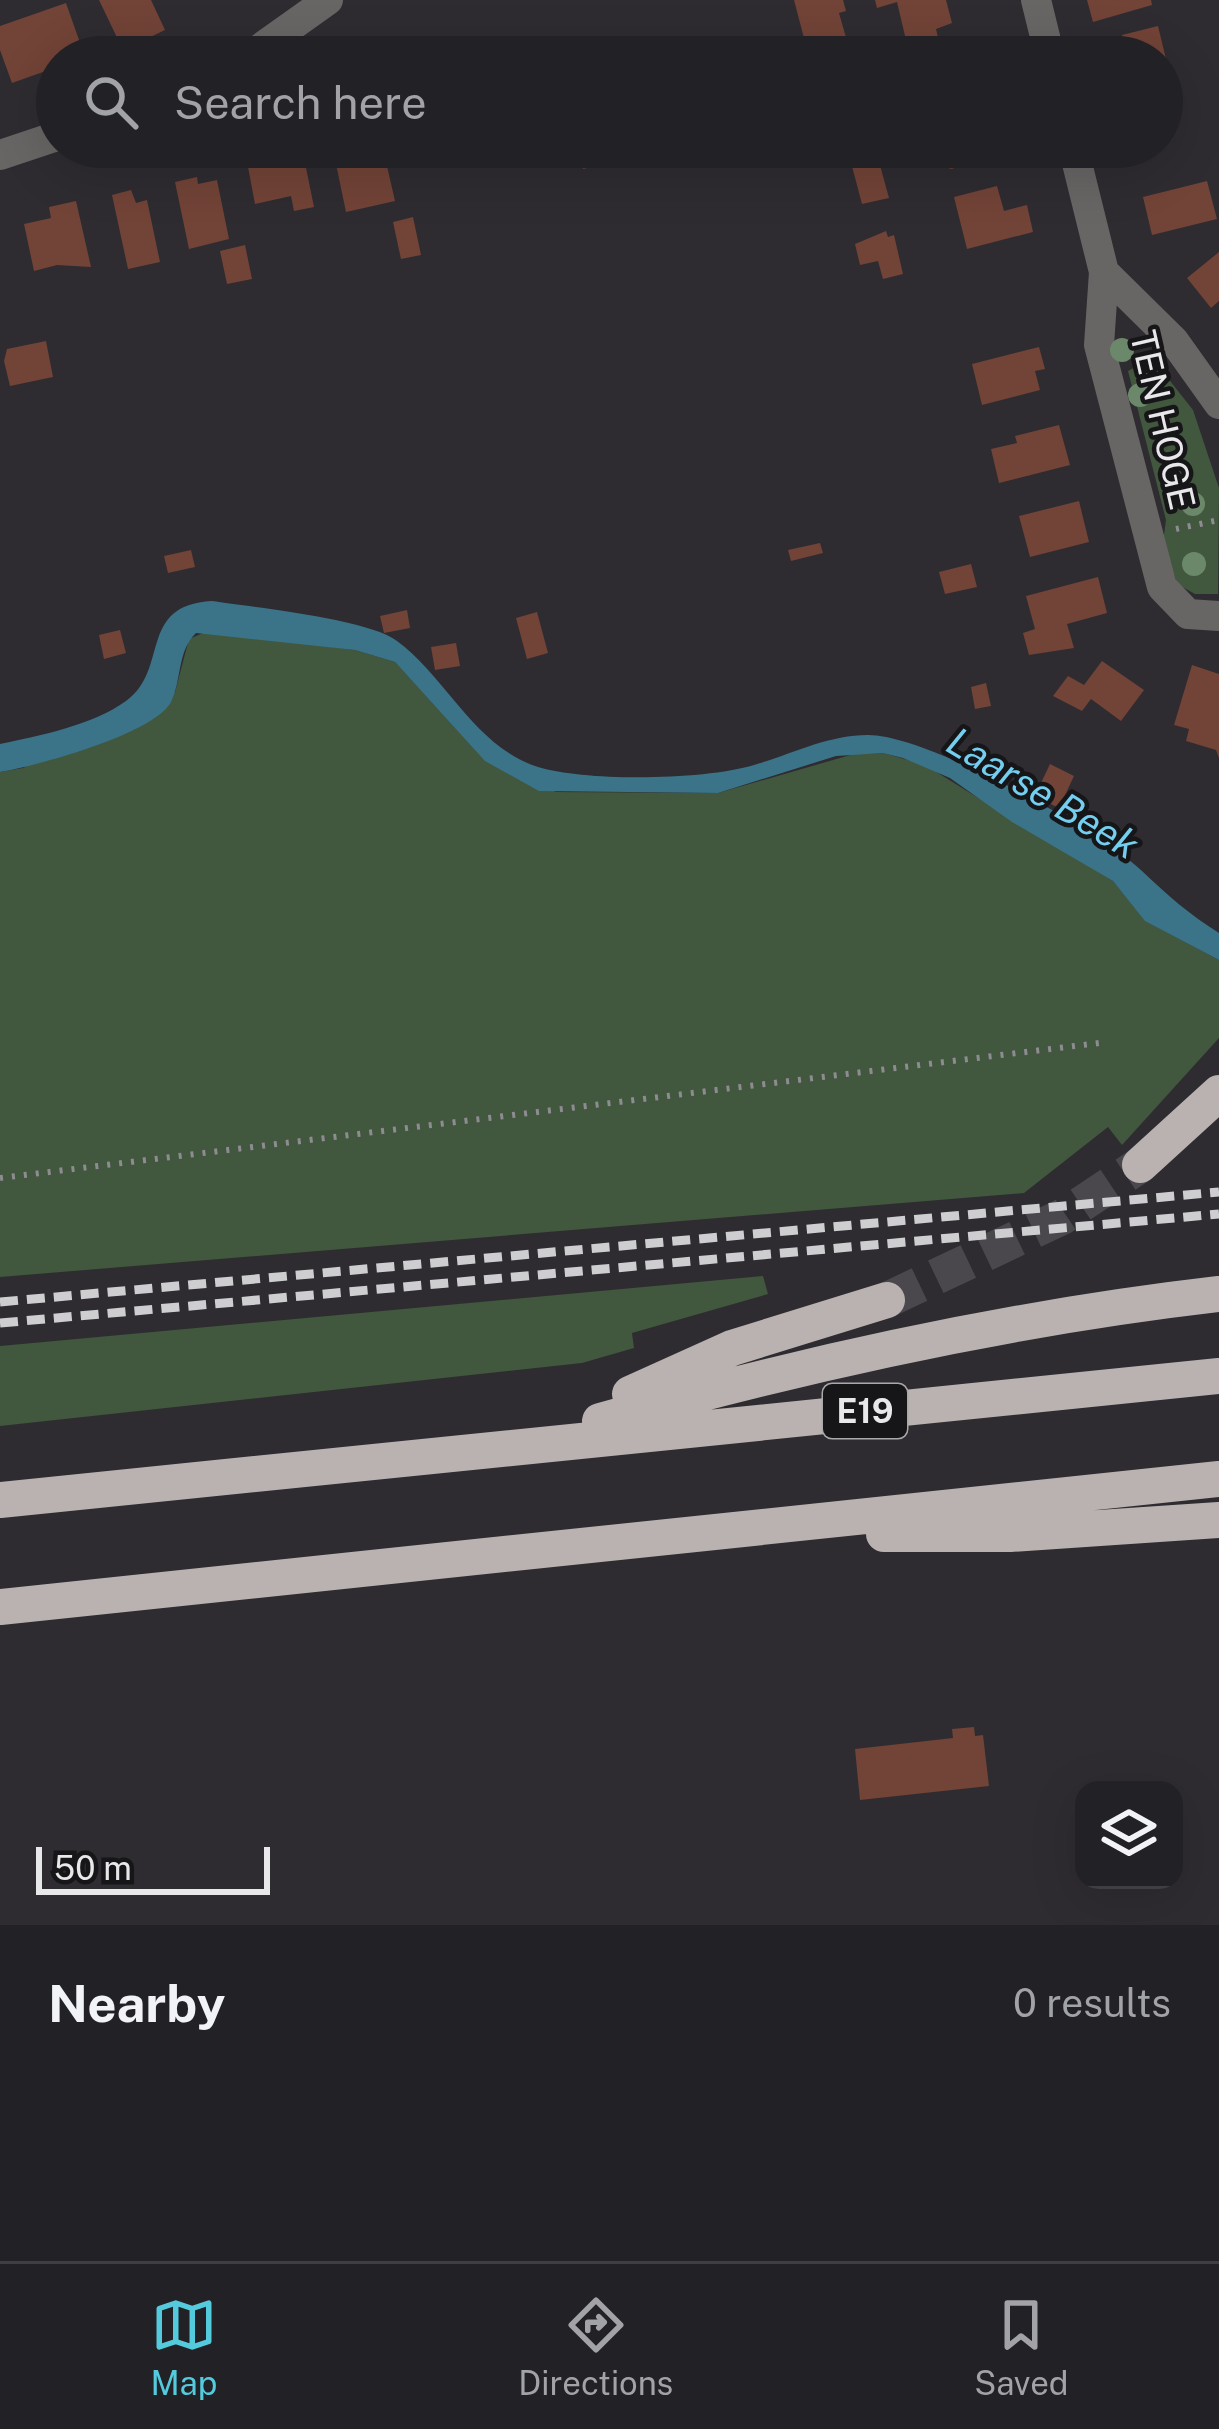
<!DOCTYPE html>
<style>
body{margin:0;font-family:"Public Sans",sans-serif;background:#2e2e32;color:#f1f3f6}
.controls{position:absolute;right:36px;bottom:36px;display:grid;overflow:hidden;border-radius:24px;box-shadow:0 12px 48px #0002}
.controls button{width:108px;height:108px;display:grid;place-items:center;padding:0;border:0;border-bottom:3px solid #3f3e42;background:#222125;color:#f1f3f6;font:60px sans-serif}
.scale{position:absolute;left:36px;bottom:30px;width:234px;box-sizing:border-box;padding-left:12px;border:6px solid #e8e8eb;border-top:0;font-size:33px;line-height:42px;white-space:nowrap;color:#e8e8eb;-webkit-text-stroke:9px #161517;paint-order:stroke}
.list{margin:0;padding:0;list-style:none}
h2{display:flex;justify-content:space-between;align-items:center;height:156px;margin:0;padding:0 48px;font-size:51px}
h2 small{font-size:39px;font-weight:400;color:#a2a3a7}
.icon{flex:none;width:66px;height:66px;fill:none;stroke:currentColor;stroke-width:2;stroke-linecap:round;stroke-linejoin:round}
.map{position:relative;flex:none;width:1219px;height:1925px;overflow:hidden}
.search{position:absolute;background:#222125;box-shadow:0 12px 48px #0002;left:36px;right:36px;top:36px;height:132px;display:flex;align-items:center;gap:30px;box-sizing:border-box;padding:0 42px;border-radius:66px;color:#a2a3a7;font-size:45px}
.sheet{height:336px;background:#222125}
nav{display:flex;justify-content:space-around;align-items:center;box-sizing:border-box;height:168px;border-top:3px solid #3f3e42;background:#222125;font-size:33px;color:#a2a3a7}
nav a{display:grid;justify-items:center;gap:6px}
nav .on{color:#54cadd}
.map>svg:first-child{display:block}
.green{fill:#41573e}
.water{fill:#3b7489}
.building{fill:#724337}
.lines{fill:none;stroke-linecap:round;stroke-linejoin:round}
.highway-tunnel{stroke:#4a484d;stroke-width:36;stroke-dasharray:36 18;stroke-linecap:butt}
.path{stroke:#8d8c90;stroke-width:6;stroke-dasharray:3 9;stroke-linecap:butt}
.minor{stroke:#686565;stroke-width:30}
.highway{stroke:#bab2b1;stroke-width:36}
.rail{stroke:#ceced1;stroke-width:9;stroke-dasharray:18 9;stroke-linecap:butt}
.tree{fill:#6c886a}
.labels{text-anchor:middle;stroke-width:9;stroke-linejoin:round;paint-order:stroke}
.shield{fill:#161517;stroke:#a9a9ab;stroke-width:3}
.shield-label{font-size:33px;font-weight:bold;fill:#e8e8eb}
.street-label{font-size:36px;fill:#e8e8eb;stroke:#161517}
.water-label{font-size:39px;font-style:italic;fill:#74ceef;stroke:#161517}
</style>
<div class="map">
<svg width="1219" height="1925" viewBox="0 0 1219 1925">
<rect width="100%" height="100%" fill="#2e2c31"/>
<path class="green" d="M1152,358l41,52 26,78 -1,106h-23l-18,-10 -14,-42 3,-22 -38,-149z
M208,631l147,19 40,12 90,98 71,32 162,1 136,-39 30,-1 41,12 188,116 33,40 73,39v78l-97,107 -14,-18 -84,66 -1024,84v-505l23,-4 152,-76 14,-53z
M763,1276l5,18 -136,39 2,15 -52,15 -582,63v-80z"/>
<path class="water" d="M212,601c40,6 157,18 185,40 50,37 78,106 141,126 49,15 167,13 216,-2 38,-11 74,-30 114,-30 60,0 229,94 274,136 24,23 48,44 77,62v27l-74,-39 -32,-40 -101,-59 -62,-44 -47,-20 -20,-5 -47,3 -118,37 -179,-2 -54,-30 -90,-99 -40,-12 -159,-17c-19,18 -14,47 -25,69 -17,32 -135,64 -171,70v-28c39,-8 93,-19 126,-43 44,-31 11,-96 86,-100z"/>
<path class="building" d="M99,0h52l14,30 -42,20z
M794,0h49l3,11 -7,2 10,35 -40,9z
M875,0h71l6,23 -16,6 5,21 -31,7 -13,-55 -20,6z
M1087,0h64l1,5 -59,17z
M66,3l19,54h-28v10l-45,16 -12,-33v-24z
M1158,26l14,58 -10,2v-29l-51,-2 15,-3 -4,-17z
M263,147h24l3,14 14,-3 10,49 -20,4 -3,-15 -36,8 -10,-53z
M578,147h85v2l-80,20z
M875,147l14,51 -27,6 -13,-49z
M940,147h55l2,10 -46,12 -7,-3z
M384,153l11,48 -49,11 -10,-48z
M197,177l1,7 19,-4 12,59 -40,10 -14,-67z
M1207,181l10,38 -65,16 -9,-38z
M997,186l7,25 23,-6 6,27 -66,17 -13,-52z
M131,190l5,13 11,-3 13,62 -32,7 -16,-74z
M76,201l15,66 -34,-2 -23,6 -10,-47 27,-6 -2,-11z
M413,217l8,38 -20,4 -8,-37z
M886,231l2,6 6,-2 9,39 -20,5 -5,-18 -18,4 -5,-21z
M245,245l7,34 -25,5 -7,-33z
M1219,252v49l-8,7 -24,-30z
M46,341l7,36 -43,9 -6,-25 3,-12z
M1039,347l6,22 -10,2 5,19 -58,15 -10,-41z
M1059,425l11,40 -71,18 -8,-34 26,-6 -2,-7z
M1079,501l10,41 -59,15 -11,-41z
M820,543l3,10 -32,8 -3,-11z
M191,550l4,17 -27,6 -4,-17z
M971,564l6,23 -32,7 -6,-22z
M1098,577l9,36 -40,11 7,24 -45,7 -6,-22 12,-4 -9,-33z
M407,610l3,18 -26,5 -4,-17z
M537,612l11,41 -21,6 -11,-41z
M120,630l6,23 -22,6 -5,-24z
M456,643l4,23 -25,4 -4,-23z
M1102,661l42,29 -23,31 -30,-22 -9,12 -29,-15 15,-20 16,9z
M1192,665l27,9v84l-3,-8 -30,-9 3,-12 -15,-4z
M986,683l5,23 -16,3 -4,-22z
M1050,764l24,12 -15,32 -31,-15 6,-12 6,4z
M974,1727l1,9 8,-1 6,51 -129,14 -5,-51 98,-11 -1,-9z"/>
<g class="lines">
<path class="highway-tunnel" d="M887,1300l175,-83 78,-52"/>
<path class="path" d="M1176,529l43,-9
M0,1178l1099,-135"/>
<path class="minor" d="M1036,0l14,57
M248,57l80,-57
M1073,147l31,125 -5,73 63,242 26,27 31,2
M0,155l57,-19
M1104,272l70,69 45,63"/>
<path class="highway" d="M1140,1165l79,-72
M630,1394l102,-46 155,-48
M600,1421c202,-57 410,-103 619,-127
M0,1500l1219,-124
M884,1534h126l209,-14
M0,1607l1219,-128"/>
<path class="rail" d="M0,1302l1219,-110
M0,1323l1219,-109"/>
</g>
<g class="tree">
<circle cx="1122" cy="350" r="12"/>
<circle cx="1146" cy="371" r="12"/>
<circle cx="1140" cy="395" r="12"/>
<circle cx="1193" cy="504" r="12"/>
<circle cx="1194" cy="564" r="12"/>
</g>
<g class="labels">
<rect class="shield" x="823" y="1384" width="84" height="54" rx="9"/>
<g class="shield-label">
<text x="865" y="1423">E19</text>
</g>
<g class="street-label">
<text transform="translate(1163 420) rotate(77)" y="13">TEN HOGE</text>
</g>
<g class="water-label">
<text transform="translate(1043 793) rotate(31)" y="14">Laarse Beek</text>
</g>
</g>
</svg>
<div class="controls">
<button><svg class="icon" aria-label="layers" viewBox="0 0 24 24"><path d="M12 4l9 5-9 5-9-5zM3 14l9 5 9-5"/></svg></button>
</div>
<div class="scale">50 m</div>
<div class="search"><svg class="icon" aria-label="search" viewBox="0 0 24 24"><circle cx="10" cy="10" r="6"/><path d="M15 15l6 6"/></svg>Search here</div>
</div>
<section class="sheet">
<h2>Nearby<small>0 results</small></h2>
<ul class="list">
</ul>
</section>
<nav>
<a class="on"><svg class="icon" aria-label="map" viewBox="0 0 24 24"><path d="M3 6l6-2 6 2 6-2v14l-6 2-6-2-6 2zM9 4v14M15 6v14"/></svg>Map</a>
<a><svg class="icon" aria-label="directions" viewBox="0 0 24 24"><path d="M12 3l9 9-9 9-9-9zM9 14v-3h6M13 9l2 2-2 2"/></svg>Directions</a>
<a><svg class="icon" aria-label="saved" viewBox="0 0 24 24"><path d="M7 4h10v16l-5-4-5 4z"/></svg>Saved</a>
</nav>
